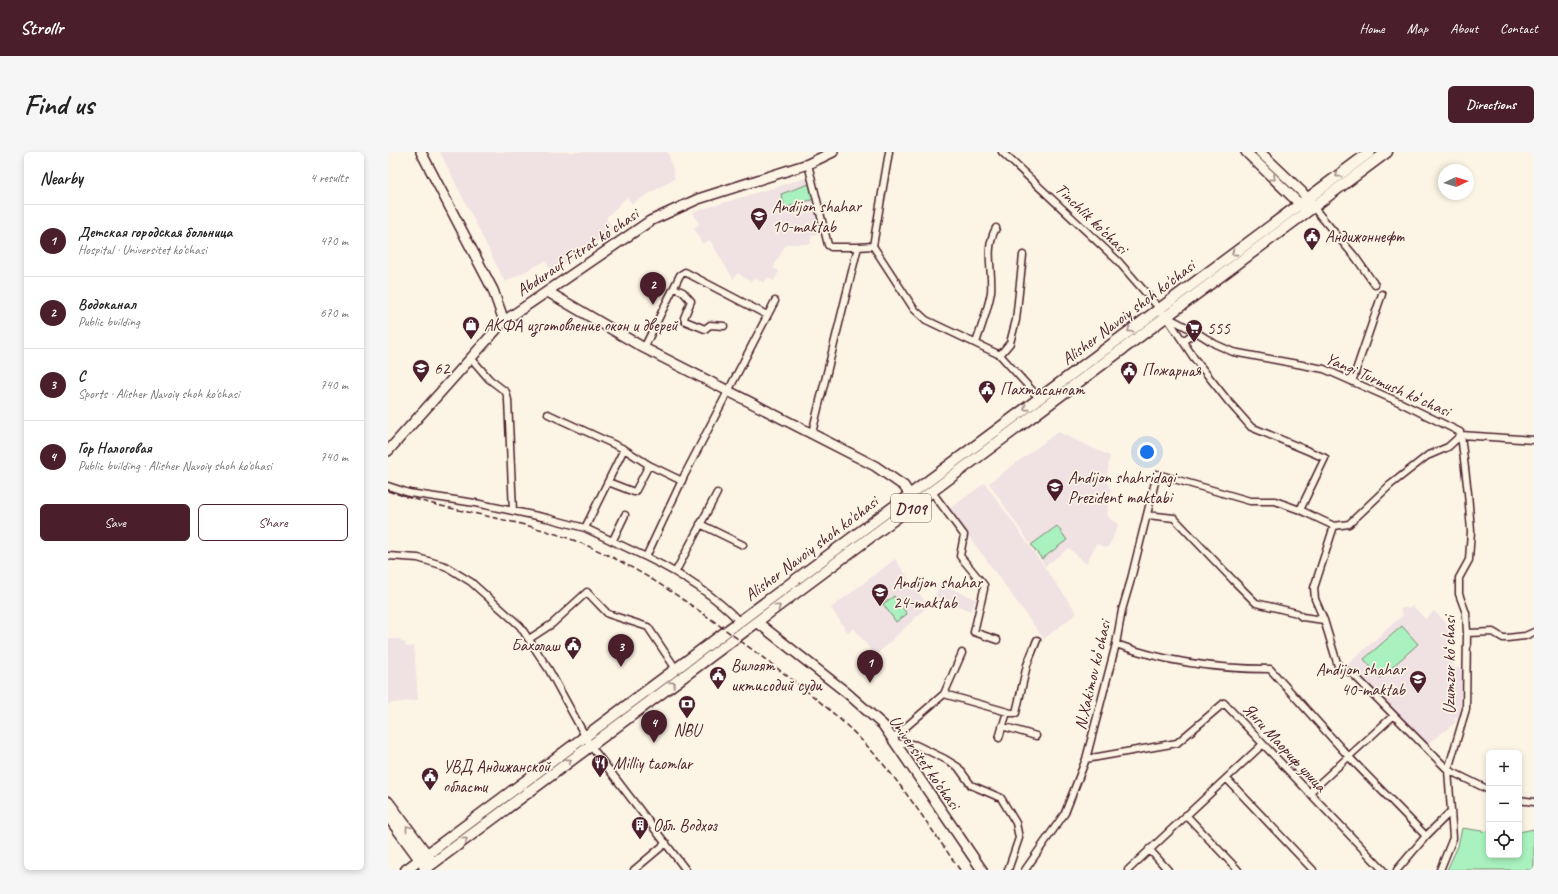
<!DOCTYPE html>
<meta charset="utf-8">
<style>
body{margin:0;font-family:Caveat,sans-serif;background:#f6f6f6;color:#222}
.controls{position:absolute;right:12px;bottom:12px;display:grid;overflow:hidden;border-radius:6px;box-shadow:0 2px 6px #0003}
.controls button{width:36px;height:36px;display:grid;place-items:center;padding:0;border:0;border-bottom:1px solid #e0e0e0;background:#fff;color:#222;font:20px sans-serif}
.compass{position:absolute;left:1050px;top:12px;width:36px;height:36px;border-radius:50%;background:#fff;box-shadow:0 2px 6px #0003;rotate:86deg}
.you{position:absolute;left:759px;top:300px;width:14px;height:14px;margin:-10px;border:3px solid #fff;border-radius:50%;background:#1a73e8;box-shadow:0 0 0 6px #1a73e833}
.badge{display:grid;place-items:center;width:26px;height:26px;border-radius:50%;background:#4a1f2b;color:#fff;font-size:13px;font-weight:700}
.pin{position:absolute;translate:-50% -33px;filter:drop-shadow(0 1px 2px #0008)}
.pin::after{content:'';position:absolute;top:21px;width:14px;height:12px;background:inherit;clip-path:polygon(0 0,100% 0,50% 100%)}
.list{margin:0;padding:0;list-style:none}
h2{display:flex;justify-content:space-between;align-items:center;height:52px;margin:0;padding:0 16px;font-size:17px}
h2 small{font-size:13px;font-weight:400;color:#767676}
.list li{display:grid;grid-template-columns:26px 1fr auto;gap:12px;align-items:center;box-sizing:border-box;height:72px;padding:0 16px;border-top:1px solid #e0e0e0}
.list b{display:block;font-size:15px;white-space:nowrap}
.list p{margin:0;font-size:13px;white-space:nowrap;color:#767676}
.list em{font-size:13px;font-style:normal;color:#767676}
.actions{display:flex;gap:8px;padding:12px 16px}
.actions a{flex:1;padding:9px 0;border:1px solid #4a1f2b;border-radius:6px;text-align:center;font-size:14px;color:#4a1f2b}
.actions .main{background:#4a1f2b;color:#fff}
.icon{flex:none;width:22px;height:22px;fill:none;stroke:currentColor;stroke-width:2;stroke-linecap:round;stroke-linejoin:round}
.map{position:relative;flex:none;width:1146px;height:718px;overflow:hidden;border-radius:6px}
header{display:flex;align-items:center;gap:24px;box-sizing:border-box;height:56px;padding:0 20px;background:#4a1f2b;color:#fff}
header strong{font-size:19px}
nav{display:flex;gap:22px;margin-inline-start:auto;font-size:14px}
.intro{display:flex;align-items:center;justify-content:space-between;box-sizing:border-box;height:96px;padding:0 24px}
h1{margin:0;font-size:28px}
.button{padding:10px 18px;border-radius:6px;background:#4a1f2b;color:#fff;font-size:14px;font-weight:700}
main{display:flex;gap:24px;padding:0 24px}
aside{flex:1;background:#fff;border-radius:6px;box-shadow:0 2px 6px #0003}
.map>svg:first-child{display:block}
.built{fill:#f0e1e3}
.green{fill:#a9f1be;stroke:#7a8874}
.lines{fill:none;stroke-linecap:round;stroke-linejoin:round}
.street-casing{stroke:#4a1f2b;stroke-width:9}
.secondary-casing{stroke:#4a1f2b;stroke-width:12}
.primary-casing{stroke:#4a1f2b;stroke-width:13}
.street{stroke:#fcf5e5;stroke-width:6}
.secondary{stroke:#fcf5e5;stroke-width:9}
.primary{stroke:#fcf5e5;stroke-width:10}
.rail{stroke:#4a1f2b;stroke-width:1.5;stroke-dasharray:6 3;stroke-linecap:butt}
.oneway{stroke:#a38a88}
.labels{text-anchor:middle;stroke-width:3.5;stroke-linejoin:round;paint-order:stroke}
.shield{fill:#fcf5e5;stroke:#7f5f63;stroke-width:1}
.shield-label{font-size:16px;font-weight:bold;fill:#4a1f2b}
.poi-label{font-size:17px;fill:#4a1f2b;stroke:#fcf5e5;text-anchor:start}
.street-label{font-size:17px;fill:#4a1f2b;stroke:#fcf5e5}
</style>
<header>
<strong>Strollr</strong>
<nav><a>Home</a><a>Map</a><a>About</a><a>Contact</a></nav>
</header>
<div class="intro"><h1>Find us</h1><a class="button">Directions</a></div>
<main>
<aside>
<h2>Nearby<small>4 results</small></h2>
<ul class="list">
<li><span class="badge">1</span><div><b>Детская городская больница</b><p>Hospital · Universitet kо‘chasi</p></div><em>470 m</em></li>
<li><span class="badge">2</span><div><b>Водоканал</b><p>Public building</p></div><em>670 m</em></li>
<li><span class="badge">3</span><div><b>С</b><p>Sports · Alisher Navoiy shoh ko'chasi</p></div><em>740 m</em></li>
<li><span class="badge">4</span><div><b>Гор Налоговая</b><p>Public building · Alisher Navoiy shoh ko'chasi</p></div><em>740 m</em></li>
</ul>
<div class="actions"><a class="main">Save</a><a>Share</a></div>
</aside>
<div class="map">
<svg width="1146" height="718" viewBox="0 0 1146 718">
<rect width="100%" height="100%" fill="#fcf5e5"/>
<filter id="ink" filterUnits="userSpaceOnUse"><feTurbulence type="fractalNoise" baseFrequency=".025" numOctaves="2"/><feDisplacementMap in="SourceGraphic" scale="8" xChannelSelector="R" yChannelSelector="G"/><feConvolveMatrix kernelMatrix="1 2 1 2 8 2 1 2 1" color-interpolation-filters="sRGB"/></filter>
<g filter="url(#ink)">
<path class="built" d="M52,0h228l7,26 -43,26 -5,-7 -21,21 8,11 -61,43 -8,-11 -40,21z
M421,25l14,57 -12,1v9h-25l-13,24 6,3 -5,10 -7,-4 -3,6 -10,-5 -3,4 -13,-9 -5,6 -23,-39 -8,4 -8,-16 5,-4 -6,-12z
M670,280l52,24 -4,25 5,8 -4,25 3,5 9,5 -11,24 -12,-4 -10,20 -17,-16 -24,18 -56,-83z
M597,331l92,130 -33,26 -95,-130z
M507,407l33,47 -53,50 -21,-28 -6,5 -17,-25z
M552,432l36,15 -5,12 -36,-14z
M1025,454l12,13 9,-8 19,18 -3,3v14l4,22h8l-2,50h-5v5l-29,22 -79,-80 56,-50 -3,-6z
M0,487h13v3h4l1,5 8,-1 4,54 -26,3 -4,2z"/>
<path class="green" d="M421,32l5,15 -29,9 -4,-14z
M669,374l10,14 -25,19 -11,-14z
M506,444l13,18 -11,8 -13,-18z
M1014,474l16,18 -38,34 -16,-19z
M1074,676l27,4v23h30v-23l15,-3v41h-87l11,-24z"/>
<g class="lines">
<defs>
<path id="street" d="M501,0l-16,94 41,63 12,11 74,35 39,43
M614,0l116,109 48,55 28,42 34,43 23,26 74,31 -25,52 34,16 15,-2 41,-39 37,-29 21,-9 13,-12 7,58 3,38 -2,29 -10,18v16l7,19 1,20 -1,76 -18,61 5,68 -13,32
M420,12l20,81 3,2h27
M925,55l43,51 19,27
M286,136l9,4 8,9 -7,17 1,3 20,8 5,-4 14,1
M779,165l29,15 19,12 18,8 91,17 77,34 59,29 1,3 73,5
M795,189l13,-9
M588,191c5,-16 12,-33 15,-51 2,-22 -7,-42 5,-64
M256,196l36,-73 5,-3 82,43
M612,203l10,-12 6,-23 7,-65
M83,206l18,21 17,13 2,8 5,111
M964,230l30,-88
M160,262l76,35 25,16 33,16
M424,281l46,-186 15,-1
M220,330l26,10 2,-2 13,-25
M0,334l21,7 66,10 72,15 38,10 61,29 38,-81 91,-175
M544,340l32,43 -4,21 24,29v4l-10,43 23,8
M759,363l27,3 59,62 23,23 41,10 5,4 22,3
M312,372l43,21
M946,374l-20,62 1,11 9,21 14,46 15,8 95,96 41,20
M197,376l39,-79
M225,388l12,-25
M0,404l30,2 27,8 26,16 49,44 29,44 41,75 96,125
M258,405c33,16 67,37 93,64
M288,419l41,-78
M1079,481l26,-1 10,6h4l18,-2 9,-4
M141,487l23,-15 35,-32 21,22 40,13 28,42
M728,492c49,18 102,25 154,25l79,88 77,79
M556,542l67,19h5l11,-48 10,-25
M614,574l34,10
M505,586l51,-44 18,-41
M611,586l8,-26
M509,592l8,-1 11,2 29,14 13,8 13,18 30,13 15,25 3,15 -11,32
M698,607l91,-16 47,-40 159,167
M839,627l86,91
M921,641l84,-77
M1131,648l15,2
M798,663l52,55
M761,697l19,21
M246,718l32,-27
M637,718l40,-57 21,-54 30,-115 6,-34 8,-27 27,-109 93,27h25l25,9
M740,718l135,-126
M1009,718l29,-34 25,-25"/>
<path id="secondary" d="M33,0l72,138 11,31
M858,0l59,57
M872,0l42,40 9,11
M160,140l96,56 231,118 29,20 9,14
M0,299l116,-130 146,-100 48,-22 110,-35 25,-12
M369,470l90,71 36,32 99,145"/>
<path id="primary" d="M0,650l43,58
M0,664l36,49
M18,718l964,-718
M36,718l963,-718"/>
</defs>
<use href="#street" class="street-casing"/>
<use href="#secondary" class="secondary-casing"/>
<use href="#primary" class="primary-casing"/>
<use href="#street" class="street"/>
<use href="#secondary" class="secondary"/>
<use href="#primary" class="primary"/>
<path class="rail" d="M0,339c61,21 124,26 185,49 64,24 119,65 173,105 47,35 94,69 132,113 30,35 55,74 82,112"/>
</g>
<defs><path id="oneway-chevron" d="M-2-3.5L2.5 0L-2 3.5" fill="none" stroke-width="1.6" stroke-linecap="round" stroke-linejoin="round"/></defs>
<g class="oneway">
<use href="#oneway-chevron" transform="translate(950 23) rotate(143)"/>
<use href="#oneway-chevron" transform="translate(885 26) rotate(43)"/>
<use href="#oneway-chevron" transform="translate(846 101) rotate(143)"/>
<use href="#oneway-chevron" transform="translate(742 178) rotate(143)"/>
<use href="#oneway-chevron" transform="translate(638 256) rotate(143)"/>
<use href="#oneway-chevron" transform="translate(390 455) rotate(-36)"/>
<use href="#oneway-chevron" transform="translate(285 532) rotate(-36)"/>
<use href="#oneway-chevron" transform="translate(181 609) rotate(-37)"/>
<use href="#oneway-chevron" transform="translate(20 676) rotate(-127)"/>
<use href="#oneway-chevron" transform="translate(77 688) rotate(-37)"/>
</g>
</g>
<defs>
<symbol id="school-pin" viewBox="-11 -11 22 30"><path d="M0 17L-7.5 6A9.5 9.5 0 1 1 7.5 6Z" fill="#4a1f2b" stroke="#fcf5e5"/><path d="M0-5L7-2L0 1L-7-2ZM-4 1L0 2.5L4 1V4Q0 6-4 4Z" fill="#fff"/></symbol>
<symbol id="civic-pin" viewBox="-11 -11 22 30"><path d="M0 17L-7.5 6A9.5 9.5 0 1 1 7.5 6Z" fill="#4a1f2b" stroke="#fcf5e5"/><path d="M-.6-6.5H3V-4.5H.6V-3L4-1V1h2V6H-6V1h2V-1L-.6-3ZM-1.2 2.5V6h2.4V2.5Z" fill="#fff"/></symbol>
<symbol id="shop-pin" viewBox="-11 -11 22 30"><path d="M0 17L-7.5 6A9.5 9.5 0 1 1 7.5 6Z" fill="#4a1f2b" stroke="#fcf5e5"/><path d="M-5-2.5h2.3a2.7 3.5 0 0 1 5.4 0H5L5.5 6h-11ZM-1.5-2.5h3a1.5 2.3 0 0 0-3 0Z" fill="#fff"/></symbol>
<symbol id="supermarket-pin" viewBox="-11 -11 22 30"><path d="M0 17L-7.5 6A9.5 9.5 0 1 1 7.5 6Z" fill="#4a1f2b" stroke="#fcf5e5"/><path d="M-6-5.5h2.5l.6 2H6L4.5 2H-2.5L-4.4-4H-6ZM-1.5 3.2a1.3 1.3 0 1 0 .1 0ZM3 3.2a1.3 1.3 0 1 0 .1 0Z" fill="#fff"/></symbol>
<symbol id="bank-pin" viewBox="-11 -11 22 30"><path d="M0 17L-7.5 6A9.5 9.5 0 1 1 7.5 6Z" fill="#4a1f2b" stroke="#fcf5e5"/><path d="M-6-4H6V4H-6ZM0-2.3a2.3 2.3 0 1 0 0 4.6a2.3 2.3 0 1 0 0-4.6Z" fill="#fff"/></symbol>
<symbol id="restaurant-pin" viewBox="-11 -11 22 30"><path d="M0 17L-7.5 6A9.5 9.5 0 1 1 7.5 6Z" fill="#4a1f2b" stroke="#fcf5e5"/><path d="M-5-6h1v4h1v-4h1v4h1v-4h1v5L-1.5 .5V6h-2V.5L-5-1ZM5-6V6H3V1.5H1.5Q1.5-4 5-6Z" fill="#fff"/></symbol>
<symbol id="building-pin" viewBox="-11 -11 22 30"><path d="M0 17L-7.5 6A9.5 9.5 0 1 1 7.5 6Z" fill="#4a1f2b" stroke="#fcf5e5"/><path d="M-4-6H4V6H1V3H-1V6H-4ZM-2.5-4.3h1.7v1.8h-1.7ZM.8-4.3h1.7v1.8H.8ZM-2.5-1h1.7V.8h-1.7ZM.8-1h1.7V.8H.8Z" fill="#fff"/></symbol>
</defs>
<g fill-rule="evenodd">
<use href="#school-pin" x="361" y="54" width="20" height="27"/>
<use href="#civic-pin" x="914" y="74" width="20" height="27"/>
<use href="#shop-pin" x="73" y="163" width="20" height="27"/>
<use href="#supermarket-pin" x="796" y="166" width="20" height="27"/>
<use href="#school-pin" x="23" y="206" width="20" height="27"/>
<use href="#civic-pin" x="731" y="208" width="20" height="27"/>
<use href="#civic-pin" x="589" y="227" width="20" height="27"/>
<use href="#school-pin" x="657" y="325" width="20" height="27"/>
<use href="#school-pin" x="482" y="430" width="20" height="27"/>
<use href="#civic-pin" x="175" y="483" width="20" height="27"/>
<use href="#civic-pin" x="320" y="513" width="20" height="27"/>
<use href="#school-pin" x="1020" y="517" width="20" height="27"/>
<use href="#bank-pin" x="289" y="542" width="20" height="27"/>
<use href="#restaurant-pin" x="202" y="601" width="20" height="27"/>
<use href="#civic-pin" x="32" y="614" width="20" height="27"/>
<use href="#building-pin" x="242" y="663" width="20" height="27"/>
</g>
<g class="labels">
<rect class="shield" x="503" y="342" width="40" height="28" rx="3"/>
<g class="shield-label">
<text x="523" y="362">D109</text>
</g>
<g class="poi-label">
<text x="384" y="60">Andijon shahar<tspan x="384" dy="20">10-maktab</tspan></text>
<text x="937" y="90">Андижоннефт</text>
<text x="96" y="179">АКФА изготовление окон и дверей</text>
<text x="819" y="182">555</text>
<text x="46" y="222">62</text>
<text x="754" y="224">Пожарная</text>
<text x="612" y="243">Пахтасаноат</text>
<text x="680" y="331">Andijon shahridagi<tspan x="680" dy="20">Prezident maktabi</tspan></text>
<text x="505" y="436">Andijon shahar<tspan x="505" dy="20">24-maktab</tspan></text>
<text x="172" y="499" text-anchor="end">Бахолаш</text>
<text x="343" y="519">Вилоят<tspan x="343" dy="20">иктисодий суди</tspan></text>
<text x="1017" y="523" text-anchor="end">Andijon shahar<tspan x="1017" dy="20">40-maktab</tspan></text>
<text x="299" y="584" text-anchor="middle">NBU</text>
<text x="225" y="617">Milliy taomlar</text>
<text x="55" y="620">УВД Андижанской<tspan x="55" dy="20">области</tspan></text>
<text x="265" y="679">Обл. Водхоз</text>
</g>
<g class="street-label">
<text transform="translate(704 66) rotate(44)" y="6">Tinchlik kо‘chasi</text>
<text transform="translate(189 100) rotate(-34)" y="6">Abdurauf Fitrat koʻchasi</text>
<text transform="translate(740 160) rotate(-37)" y="6">Alisher Navoiy shoh ko'chasi</text>
<text transform="translate(1000 232) rotate(24)" y="6">Yangi Turmush koʻchasi</text>
<text transform="translate(423 396) rotate(-37)" y="6">Alisher Navoiy shoh ko'chasi</text>
<text transform="translate(1061 513) rotate(-90)" y="6">Uzumzor koʻchasi</text>
<text transform="translate(704 523) rotate(-77)" y="6">N.Xakimov koʻchasi</text>
<text transform="translate(897 595) rotate(47)" y="6">Янги Маориф улица</text>
<text transform="translate(537 610) rotate(55)" y="6">Universitet kо‘chasi</text>
</g>
</g>
</svg>
<div class="controls">
<button>+</button>
<button>−</button>
<button><svg class="icon" aria-label="locate" viewBox="0 0 24 24"><circle cx="12" cy="12" r="6"/><path d="M12 2v4M12 18v4M2 12h4M18 12h4"/></svg></button>
</div>
<svg class="compass" viewBox="-18 -18 36 36"><path d="M0-13l5 13h-10z" fill="#e53935"/><path d="M0 13l5-13h-10z" fill="#767676"/></svg>
<div class="you"></div>
<div class="pin badge" style="left:482px;top:531px">1</div>
<div class="pin badge" style="left:265px;top:153px">2</div>
<div class="pin badge" style="left:233px;top:515px">3</div>
<div class="pin badge" style="left:266px;top:591px">4</div>
</div>
</main>
